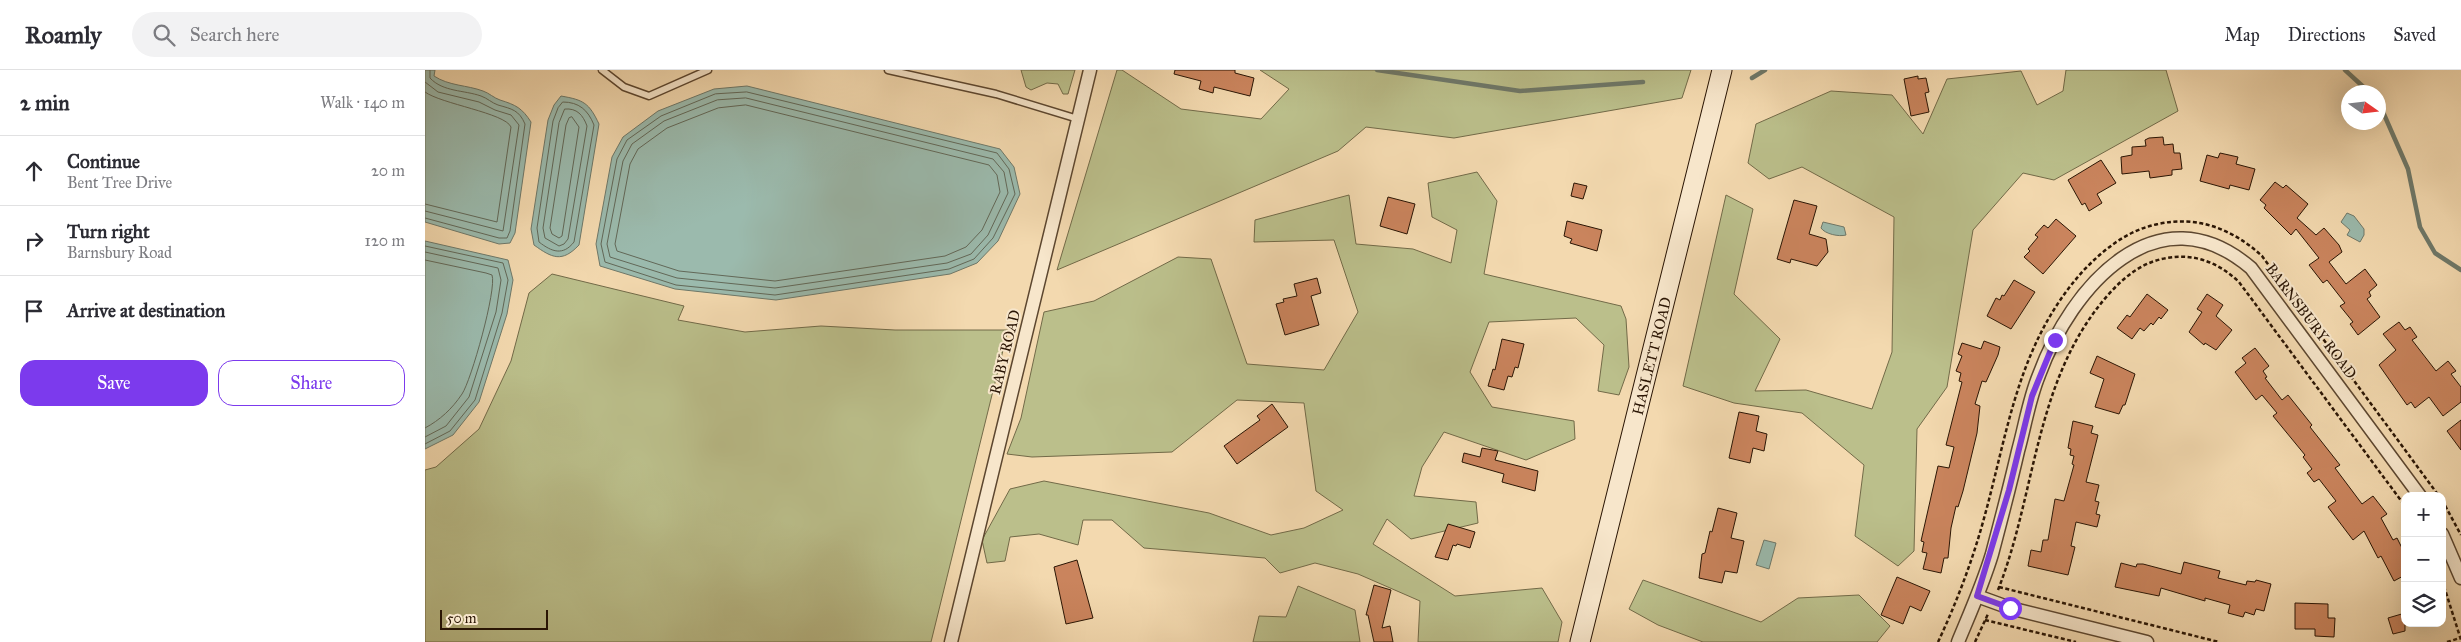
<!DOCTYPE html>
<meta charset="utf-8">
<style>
body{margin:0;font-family:"IM FELL Great Primer",serif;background:#f2f2f3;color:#2b2b33}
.controls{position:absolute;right:15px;bottom:15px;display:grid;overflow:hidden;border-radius:10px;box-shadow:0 5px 20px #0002}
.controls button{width:45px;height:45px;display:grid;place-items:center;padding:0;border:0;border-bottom:1px solid #e1e1e2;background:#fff;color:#2b2b33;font:25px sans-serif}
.compass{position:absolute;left:1916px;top:15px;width:45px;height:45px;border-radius:50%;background:#fff;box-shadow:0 5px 20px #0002;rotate:104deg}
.scale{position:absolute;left:15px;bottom:12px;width:108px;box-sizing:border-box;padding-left:5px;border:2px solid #2a1504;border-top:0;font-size:14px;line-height:18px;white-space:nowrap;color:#2a1504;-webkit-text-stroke:4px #f7e6cb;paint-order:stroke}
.stop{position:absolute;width:15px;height:15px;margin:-11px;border:4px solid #7c3aed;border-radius:50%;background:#fff}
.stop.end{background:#7c3aed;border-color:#fff;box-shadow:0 1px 5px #0008}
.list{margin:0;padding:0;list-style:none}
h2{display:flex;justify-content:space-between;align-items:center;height:65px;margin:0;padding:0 20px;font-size:21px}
h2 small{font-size:16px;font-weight:400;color:#7c7c81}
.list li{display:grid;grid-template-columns:32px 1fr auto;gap:15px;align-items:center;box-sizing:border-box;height:70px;padding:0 20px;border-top:1px solid #e1e1e2}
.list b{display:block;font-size:19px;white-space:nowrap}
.list p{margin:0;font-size:16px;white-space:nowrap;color:#7c7c81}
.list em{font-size:16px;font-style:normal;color:#7c7c81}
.actions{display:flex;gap:10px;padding:15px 20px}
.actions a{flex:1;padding:11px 0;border:1px solid #7c3aed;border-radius:15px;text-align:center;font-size:18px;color:#7c3aed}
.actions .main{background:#7c3aed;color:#fff}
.icon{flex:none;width:28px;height:28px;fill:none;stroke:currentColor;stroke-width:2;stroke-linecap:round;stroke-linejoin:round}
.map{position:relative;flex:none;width:2036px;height:572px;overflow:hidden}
header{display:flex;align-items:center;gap:30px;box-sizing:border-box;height:70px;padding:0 25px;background:#fff;border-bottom:1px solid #e1e1e2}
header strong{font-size:24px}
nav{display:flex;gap:28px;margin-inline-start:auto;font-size:18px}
.search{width:350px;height:45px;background:#f2f2f3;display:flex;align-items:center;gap:12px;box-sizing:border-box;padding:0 18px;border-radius:28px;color:#7c7c81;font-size:19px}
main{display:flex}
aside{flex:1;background:#fff}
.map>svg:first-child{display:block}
.green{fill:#bbbf8b;stroke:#726a48}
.water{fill:#9bbaad;stroke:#6e7869}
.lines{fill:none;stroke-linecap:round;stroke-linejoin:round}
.shore{stroke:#626858;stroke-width:1}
.stream{stroke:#6e7869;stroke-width:4.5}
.building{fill:#ca845d;stroke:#2a1504}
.service-casing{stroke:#5c462f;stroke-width:9}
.minor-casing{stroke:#5c462f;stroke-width:15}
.secondary-casing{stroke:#2a1504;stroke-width:21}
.path{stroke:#2a1504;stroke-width:2.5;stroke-dasharray:4 2.5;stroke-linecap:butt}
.service{stroke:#f7e6cb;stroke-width:6}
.minor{stroke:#f7e6cb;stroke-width:12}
.secondary{stroke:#f7e6cb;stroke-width:19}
.route{stroke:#7c3aed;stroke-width:6}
.labels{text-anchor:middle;stroke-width:4;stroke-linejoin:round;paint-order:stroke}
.street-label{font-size:15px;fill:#2a1504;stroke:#f7e6cb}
</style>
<header>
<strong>Roamly</strong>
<div class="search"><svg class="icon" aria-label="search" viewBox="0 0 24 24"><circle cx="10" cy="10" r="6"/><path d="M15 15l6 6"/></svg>Search here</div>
<nav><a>Map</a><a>Directions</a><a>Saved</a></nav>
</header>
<main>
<aside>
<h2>2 min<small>Walk · 140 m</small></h2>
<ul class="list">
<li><svg class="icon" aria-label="ahead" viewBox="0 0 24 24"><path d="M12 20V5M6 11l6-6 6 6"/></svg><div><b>Continue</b><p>Bent Tree Drive</p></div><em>20 m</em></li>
<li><svg class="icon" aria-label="right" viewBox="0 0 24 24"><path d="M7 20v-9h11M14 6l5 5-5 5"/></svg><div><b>Turn right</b><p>Barnsbury Road</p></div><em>120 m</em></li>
<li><svg class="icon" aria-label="arrive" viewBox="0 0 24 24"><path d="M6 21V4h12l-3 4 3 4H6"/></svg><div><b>Arrive at destination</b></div></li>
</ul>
<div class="actions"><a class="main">Save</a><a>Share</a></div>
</aside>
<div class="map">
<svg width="2036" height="572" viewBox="0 0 2036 572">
<rect width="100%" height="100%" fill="#f3d9af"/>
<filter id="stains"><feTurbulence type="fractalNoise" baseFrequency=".004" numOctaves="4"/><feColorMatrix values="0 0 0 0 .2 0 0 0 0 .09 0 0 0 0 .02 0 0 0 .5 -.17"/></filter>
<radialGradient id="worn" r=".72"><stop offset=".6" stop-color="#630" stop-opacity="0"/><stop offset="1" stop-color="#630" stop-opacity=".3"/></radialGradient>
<path class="green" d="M596,0h54l-7,24h-5l-5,-10 -11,-1 -16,7 -5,-3z
M692,0h5l59,39 80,10 28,-30 -29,-19h431l-9,28 -228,40 -88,-11 -28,24 -281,119z
M1641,0h100l12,41 -124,69 -31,-7 -50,57 -26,157 -30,42 -3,122 -16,15 -43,-30 9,-71 -62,-52 -68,-10 -51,-17 43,-191 27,14 -19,85 46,45 -25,52 51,-1 66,19 20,-57 2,-135 -92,-50 -33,12 -21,-16 8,-39 75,-33 61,4 31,39 24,-55 74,-8 16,34 26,-14z
M1052,102l20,29 -13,73 137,32 5,13 3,48 -10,28 -21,-4 6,-46 -28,-27 -87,4 -19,50 22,35 82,14 1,18 -49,21 -82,-28 -22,35 -8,29 62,6 2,21 -67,16 -24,-20 -14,25 82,52 87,-8 20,34 -4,20h-140l2,-41 -62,-27 -43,-11 -35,10 -15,-15 -121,-10 -32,-28h-29l-5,25 -39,-11 -29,3 -5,24 -18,2 -5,-23 28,-51 34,-8 165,32 62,22 33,-7 39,-18 -27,-19 -12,-88 -67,-3 -65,52 -140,5 -25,-3 14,-36 23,-106 50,-11 84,-44 33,2 36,105 77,6 34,-58 -24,-72 -80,2 1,-22 94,-25 7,49 57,5 38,14 6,-33 -25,-13 -4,-34z
M127,204l132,32 -6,14 67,12 76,-6 74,4h113l-77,312h-506v-172l11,-3 43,-38 32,-68 18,-68z
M1218,510l118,42 37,-24 61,-3 31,31 -13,16h-174l-45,-17 -29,-16z
M873,516l57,24 5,32h-107l6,-26 27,1z"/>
<path class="water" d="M0,0h10l-1,6c15,10 33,9 49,15 6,2 11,7 17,9 16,5 22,8 31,22l-16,111 -5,10 -11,1 -74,-22z
M322,16l253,63 14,18 6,27 -22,47 -21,22 -27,11 -174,26 -101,-11 -75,-23 -4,-22 16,-87 11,-20 35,-26 56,-22z
M136,26c23,4 28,7 38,28l-20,121c-17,18 -27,13 -45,0l-3,-16 17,-109 6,-15z
M1922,143l7,3 10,13v6l-4,7 -13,-7 3,-5 -9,-8z
M1398,152l21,5 2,8c-7,2 -21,-1 -25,-7z
M0,171l83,19 5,20 -6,34 -28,88 -26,33 -28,14z
M1339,470l12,3 -7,26 -13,-4z"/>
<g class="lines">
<path class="shore" d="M0,12l13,10 41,10 16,8 16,5 8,10 -16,106 -78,-20
M0,22c16,12 80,21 86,35l-14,95 -72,-18
M322,22l250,61 12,16 6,25 -22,44 -19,21 -25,10 -174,26 -99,-10 -71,-23 -4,-18 16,-85 10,-19 34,-24 54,-22z
M321,28l247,61 11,13 4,21 -20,42 -17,19 -24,9 -172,25 -98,-10 -67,-21 -3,-13 16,-83 9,-17 32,-23 53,-21z
M138,32c16,0 25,8 31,23l-20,117c-11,14 -22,10 -35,0l-2,-14 16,-107 5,-13z
M321,35l243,60 8,10 3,17 -18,38 -16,17 -21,9 -170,25 -96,-10 -62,-20 -2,-7 15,-80 8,-15 29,-21 51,-20z
M140,39c12,-1 18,6 22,17l-19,113 -4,5 -5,2 -14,-8 -2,-10 16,-105z
M147,47l7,10 -17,109 -3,2 -7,-4 -2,-6 16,-103 3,-7z
M0,148l74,20h8l3,-7 15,-107c-6,-14 -13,-15 -27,-19 -6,-2 -11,-7 -17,-9 -17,-6 -38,-4 -51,-18v-8
M0,176l78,17 5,17 -6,33 -27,87 -25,31 -25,13
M0,182l73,16 3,12 -5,32 -27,85 -23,29 -21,11
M0,190l61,13 6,2c5,14 -21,106 -30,119 -10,15 -22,26 -37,34"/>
<path class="stream" d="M952,0l143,21 123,-9
M1920,0l24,22
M1327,8l13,-8
M1954,33l29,66 12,58 15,26 26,17"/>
</g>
<path class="building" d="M750,0h60v3l19,5 -4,18 -36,-9 -1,6 -14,-4 2,-8 -27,-7z
M1493,6v3l8,-1 3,14 -4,1 4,19 -18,4 -7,-37z
M1738,67l1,8 9,-1 1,9h6l2,16 -10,1v5l-22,3 -1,-7 -27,3 -1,-17 11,-2v-8l14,-1 -1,-6 4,-2z
M1795,83l18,4 -2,7 19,5 -6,21 -19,-5 -1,4 -29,-8 7,-26 11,3z
M1676,90l15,23 -19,11 5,9 -13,8 -4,-8 -3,2 -14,-25z
M1850,112l8,6 3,-3 22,19 -11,14 19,17 8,-7 15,17 3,7 -13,10 17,22 19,-15 12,16 -8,7 2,4 -4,3 13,18 -22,18 -8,-11 3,-2 -13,-16 5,-3 -18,-23 -4,3 -14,-18 10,-7 -23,-29 -5,6 -27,-27 2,-3 -6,-5z
M1149,113l13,3 -4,13 -12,-3z
M963,127l27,7 -8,30 -27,-8z
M1369,130l23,6 -8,28 17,5 2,13 -11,14 -26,-7 -1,4 -13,-4z
M1631,149l20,17 -33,38 -19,-17 6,-6 -2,-2 10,-12 -3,-2 9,-10 4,3z
M1142,151l35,9 -5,21 -27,-8 2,-4 -8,-3z
M892,208l4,15 -10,3 8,29 -34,10 -9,-31 8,-2 -1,-3 14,-3 -3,-12z
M1589,210l21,12 -24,37 -24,-13 9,-18 4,2 2,-5 2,1z
M1722,224l21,16 -7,9 -2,-2 -6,8 -2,-2 -7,8 -4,-3 -8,11 -15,-11 10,-13 3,2z
M1782,224l16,11 -7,11 16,14 -16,20 -11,-7 -1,2 -15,-13 13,-20 -5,-3z
M1974,252l6,8 5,-3 7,10 -5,3 24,31 12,-10 8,10 -5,3 10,13v15l-18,14 -14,-19 -14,11 -4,-6 -4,3 -28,-40 17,-15 -13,-16z
M1077,269l22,5 -6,24 -3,-1 -3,10 -4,-1 -4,14 -16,-4 5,-17 2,1z
M1559,271l16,6 -2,8 -12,27 -4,-1 -7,23 5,2 -3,27 -14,58 -5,16 -2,-1 -5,22 -3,30h-4l-3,15 -18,-4 4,-16 -5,-1 2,-10 -3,-1 17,-75 11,2 5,-21 -8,-2 16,-63 -3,-1 2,-8 -5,-2 6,-15 -4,-2 4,-11 19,6z
M1830,278l14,18 -6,5 4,6 -2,1 17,22 6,-5 24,30 -2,2 30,38 -5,3 27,36 11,-8 14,18 -6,4 12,22 4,-2 8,16v21l-11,6 -13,-25 -3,2 -14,-27 -11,9 -25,-33 8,-6 -17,-22 -5,3 -7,-9 5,-4 -9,-12 2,-2 -32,-39 4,-3 -15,-18 -6,5 -21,-28 11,-9 -4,-5z
M1672,286l38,18 -10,31h-2l-4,9 -24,-7 9,-28 -14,-6z
M847,334l16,23 -51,37 -13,-18 36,-26 -3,-4z
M1314,342l20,4 -3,15 11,3 -3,17 -11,-3 -3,15 -21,-5z
M2036,350v30l-14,-19z
M1648,351l20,5 -2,7 7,2 -12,47 13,3 -4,16 4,1 -3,12 4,1 -3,12 -21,-5 -5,24 4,1 -7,28 -40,-9 3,-16 10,2 2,-12h5l7,-41 9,2 10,-36 -2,-1 2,-8 -4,-1 1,-6 -3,-1z
M1057,378l16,3 -3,9 43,11 -3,20 -33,-9 2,-8 -42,-12 2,-9 16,4z
M1293,438l19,5 -6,25 13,3 -7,32 -12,-2 -3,12 -23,-5 3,-24 3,-1 5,-22 2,1z
M1023,454l27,8 -5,16 -13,-4 -1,2 -3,-1 -5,15 -13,-3z
M652,490l16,58 -27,6 -12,-57z
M1759,492l36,9 -2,7 28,7 1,-4 8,1 1,-2 15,4 -7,27 -8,-2 -2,6 -9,-3 -2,5 -15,-4 2,-8 -25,-7v3l-44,-13 -2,8 -44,-9 6,-24 15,4 1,-3h6l38,10z
M1472,507l33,14 -9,20 -11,-5 -7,18 -22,-9z
M949,515l17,5 -9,38 8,-2 3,16h-19l-6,-27h-2z
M1870,533l33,1v14h7l-1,19 -19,-1v-7h-20z
M1980,543v18l-12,3 -5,-16z"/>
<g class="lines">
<defs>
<path id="service" d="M177,0l22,17 25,9 59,-26
M463,0l108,24 82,25"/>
<path id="minor" d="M2017,464l19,44
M1552,526l33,12 137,34
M526,572l139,-572
M1533,572c12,-29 25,-58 34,-88 9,-34 18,-68 26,-103 7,-25 11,-52 21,-76 32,-88 118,-187 212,-107l169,228"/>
<path id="secondary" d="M1155,572l142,-572"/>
</defs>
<use href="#service" class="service-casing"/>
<use href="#minor" class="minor-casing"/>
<use href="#secondary" class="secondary-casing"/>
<path class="path" d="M2017,430l19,35
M2017,510l19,60
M1574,517l220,55
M1573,520c39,-99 36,-211 110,-295 16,-18 34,-33 59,-37 28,-5 52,5 72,24l166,224
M1560,550l91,22
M1513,572c17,-36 32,-75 43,-113 27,-93 34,-182 102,-258 21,-22 45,-41 75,-47 40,-9 76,6 104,32l177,240
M1550,572l13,-28
M2022,572l13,-4"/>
<use href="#service" class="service"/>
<use href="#minor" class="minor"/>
<use href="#secondary" class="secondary"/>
</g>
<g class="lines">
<path class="route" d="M1585,538l-33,-12 32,-106 23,-94 23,-56"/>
</g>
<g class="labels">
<g class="street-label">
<text transform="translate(1886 251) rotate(53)" y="5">BARNSBURY ROAD</text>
<text transform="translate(580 282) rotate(-76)" y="5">RABY ROAD</text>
<text transform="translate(1227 286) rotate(-76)" y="5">HASLETT ROAD</text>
</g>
</g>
<rect width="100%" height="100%" filter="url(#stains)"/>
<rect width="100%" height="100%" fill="url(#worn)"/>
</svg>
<div class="controls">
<button>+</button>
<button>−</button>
<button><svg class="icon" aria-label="layers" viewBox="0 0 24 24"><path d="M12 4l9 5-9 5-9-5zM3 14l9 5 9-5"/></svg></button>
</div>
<svg class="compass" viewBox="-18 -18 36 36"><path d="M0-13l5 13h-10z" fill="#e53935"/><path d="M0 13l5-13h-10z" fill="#7c7c81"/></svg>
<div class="scale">50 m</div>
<div class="stop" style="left:1585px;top:538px"></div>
<div class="stop end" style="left:1630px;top:270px"></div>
</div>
</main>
